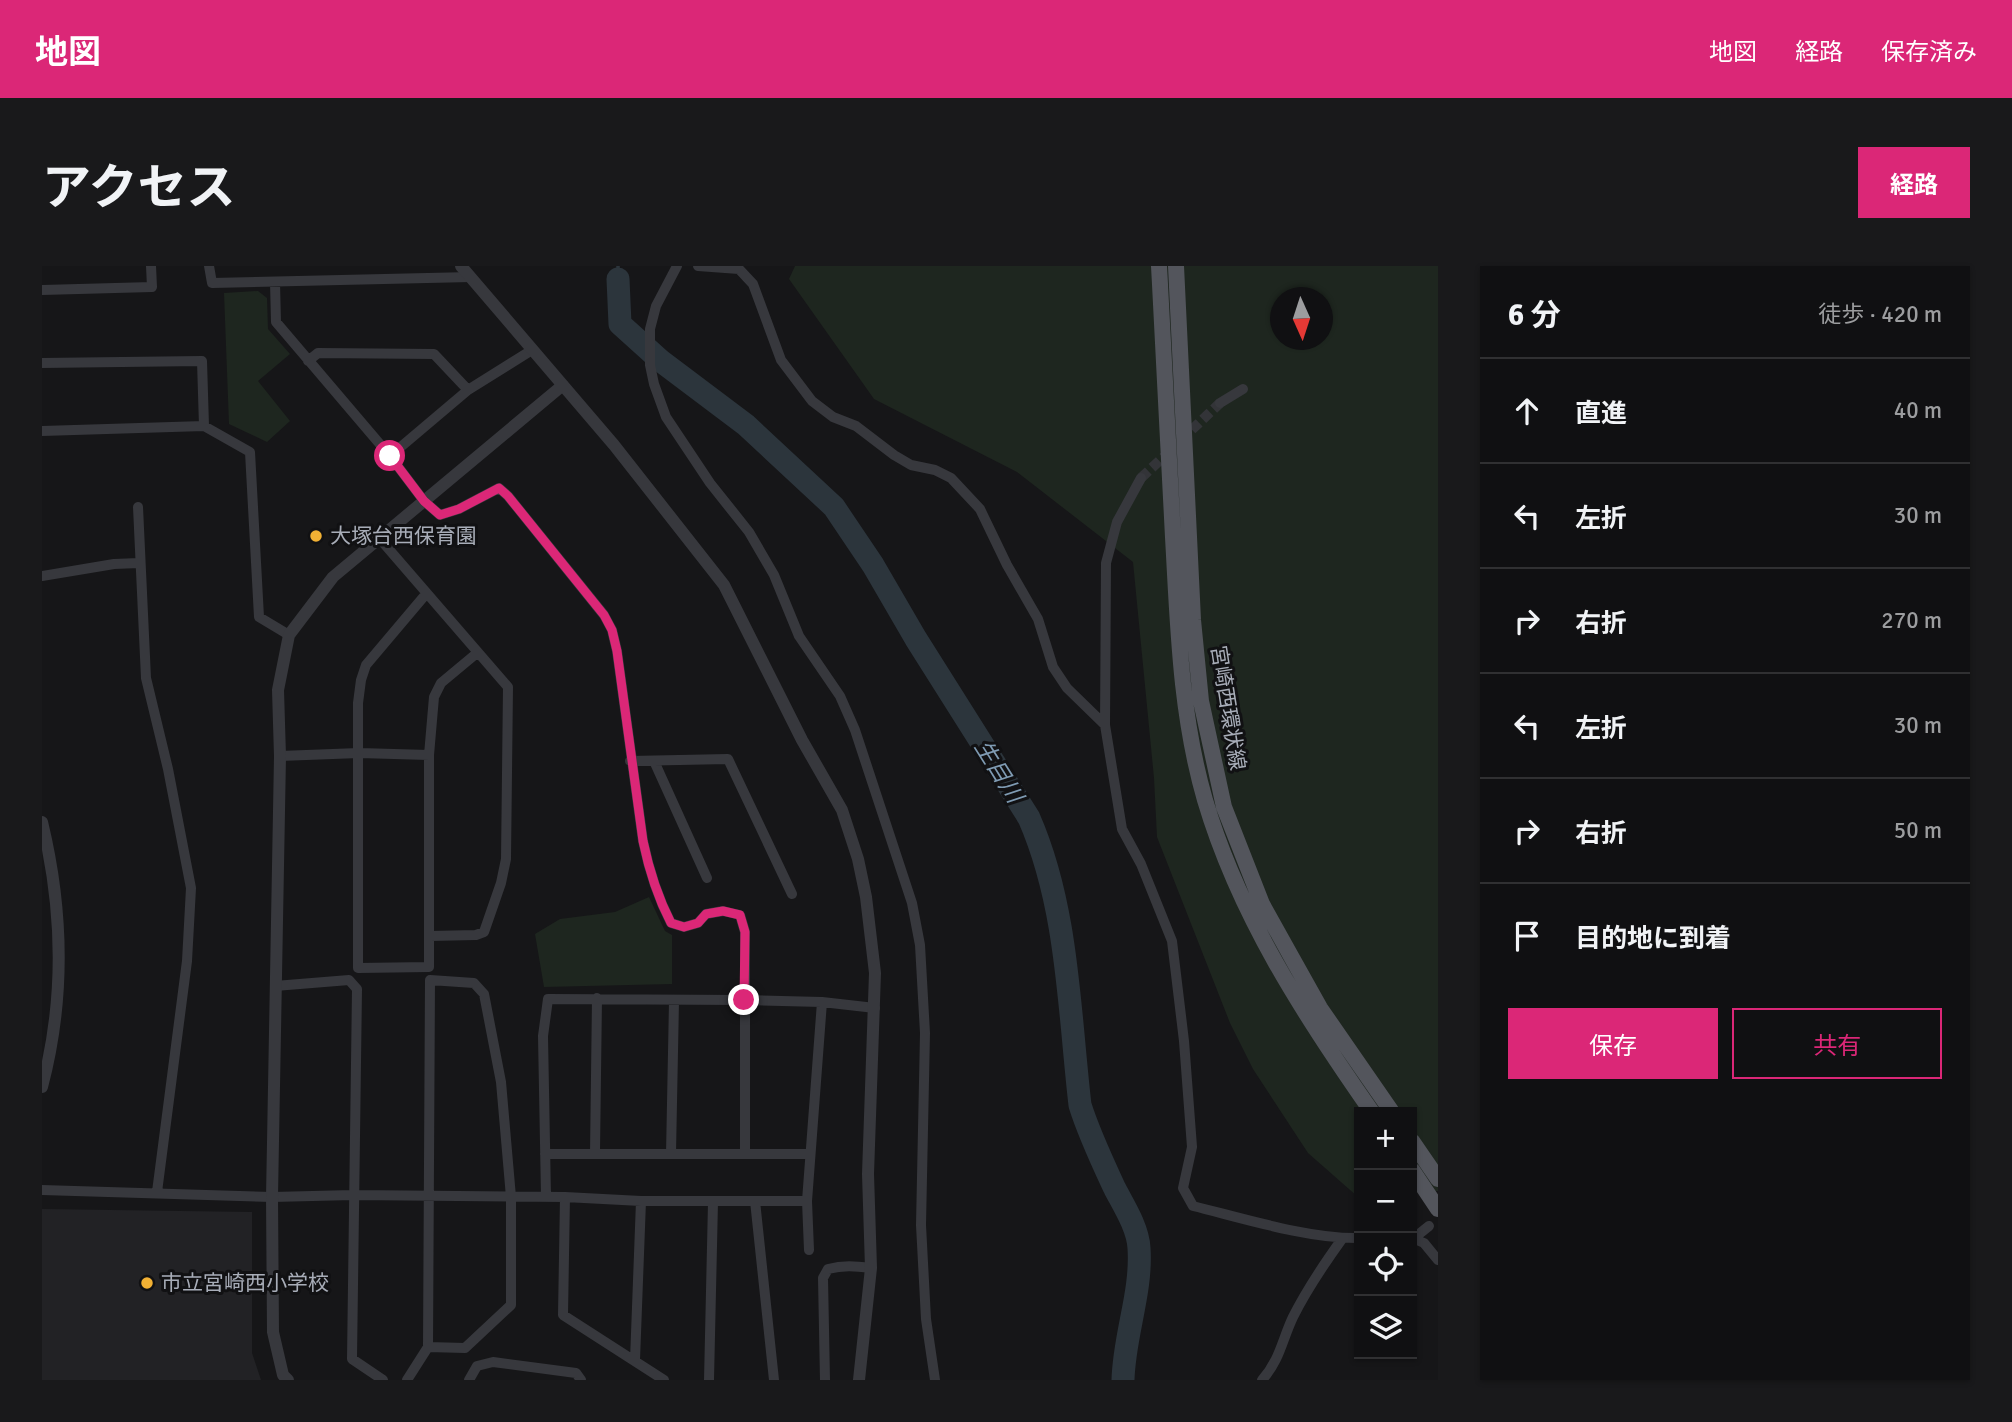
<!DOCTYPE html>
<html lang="ja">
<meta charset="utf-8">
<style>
body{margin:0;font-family:Signika,"Noto Sans JP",sans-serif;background:#19191b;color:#f1f3f6}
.controls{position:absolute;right:21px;bottom:21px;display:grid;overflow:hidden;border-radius:0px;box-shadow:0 2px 5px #0004}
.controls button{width:63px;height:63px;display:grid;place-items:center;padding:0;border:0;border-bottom:2px solid #303032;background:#101012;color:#f1f3f6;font:35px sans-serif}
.compass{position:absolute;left:1228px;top:21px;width:63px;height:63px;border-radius:50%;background:#101012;box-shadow:0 2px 5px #0004;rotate:177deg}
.stop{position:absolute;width:21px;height:21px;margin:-16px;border:5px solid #db2777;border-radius:50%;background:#fff}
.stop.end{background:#db2777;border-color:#fff;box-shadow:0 2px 7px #0008}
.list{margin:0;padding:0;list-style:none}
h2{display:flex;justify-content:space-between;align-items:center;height:91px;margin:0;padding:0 28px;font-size:30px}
h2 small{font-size:23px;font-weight:400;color:#9c9d9f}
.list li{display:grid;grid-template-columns:46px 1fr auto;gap:21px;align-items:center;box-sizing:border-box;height:105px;padding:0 28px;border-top:2px solid #303032}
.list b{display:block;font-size:26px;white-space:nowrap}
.list em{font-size:23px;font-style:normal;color:#9c9d9f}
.actions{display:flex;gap:14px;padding:21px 28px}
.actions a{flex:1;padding:16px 0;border:2px solid #db2777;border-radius:0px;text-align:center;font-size:24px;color:#db2777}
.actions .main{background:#db2777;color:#fff}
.icon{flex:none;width:38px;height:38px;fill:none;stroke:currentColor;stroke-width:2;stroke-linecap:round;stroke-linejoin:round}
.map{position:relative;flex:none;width:1396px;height:1114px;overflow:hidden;border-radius:0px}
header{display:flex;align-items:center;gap:42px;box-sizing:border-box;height:98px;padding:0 35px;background:#db2777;color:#fff}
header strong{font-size:33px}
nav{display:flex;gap:38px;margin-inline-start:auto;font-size:24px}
.intro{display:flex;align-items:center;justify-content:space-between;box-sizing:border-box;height:168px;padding:0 42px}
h1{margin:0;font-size:49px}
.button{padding:18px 32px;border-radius:0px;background:#db2777;color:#fff;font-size:24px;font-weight:700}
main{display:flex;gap:42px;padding:0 42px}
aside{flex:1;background:#101012;border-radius:0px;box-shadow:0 2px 5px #0004}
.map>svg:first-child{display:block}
.built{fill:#222225}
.green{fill:#1e261f;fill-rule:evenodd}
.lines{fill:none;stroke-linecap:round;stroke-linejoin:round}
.stream{stroke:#2c353c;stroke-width:3.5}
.river{stroke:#2c353c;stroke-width:23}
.minor-tunnel{stroke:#333438;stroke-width:10;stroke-dasharray:10 5;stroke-linecap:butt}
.minor{stroke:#37383d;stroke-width:10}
.tertiary{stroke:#37383d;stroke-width:12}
.primary{stroke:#53555c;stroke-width:16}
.route{stroke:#db2777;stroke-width:9}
.poi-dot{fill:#f2b134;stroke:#111113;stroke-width:2.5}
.labels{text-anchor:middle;stroke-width:6;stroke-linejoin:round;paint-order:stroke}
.poi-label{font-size:21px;fill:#a8adb8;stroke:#111113;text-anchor:start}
.street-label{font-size:21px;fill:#a8adb8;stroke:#111113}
.water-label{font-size:23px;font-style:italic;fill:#7f9bb3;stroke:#111113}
</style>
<header>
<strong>地図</strong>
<nav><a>地図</a><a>経路</a><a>保存済み</a></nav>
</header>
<div class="intro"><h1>アクセス</h1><a class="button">経路</a></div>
<main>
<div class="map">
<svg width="1396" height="1114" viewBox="0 0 1396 1114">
<rect width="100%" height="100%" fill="#161618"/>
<path class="built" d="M0,943l210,3v141l9,27h-219z"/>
<path class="green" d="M753,0h643v925l-26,2v-81h-53l-1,85 -50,-44 -55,-84 -23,-46 -73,-186 -3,-59 -21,-216 -116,-90 -143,-73 -85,-120zM1238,32h42v42h-42z
M216,25l9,7 1,31 22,25 -32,27 32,40 -23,21 -38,-18 -5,-131z
M607,631l16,34 7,4v49l-128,3 -9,-53 25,-15 55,-7z"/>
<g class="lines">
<path class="stream" d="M576,13v-13"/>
<path class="river" d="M576,13l2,45 41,37 85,64 88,82 39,58 43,74 113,179c39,89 40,192 51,287 9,29 22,56 35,84 9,17 23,39 24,59 3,45 -15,87 -16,132"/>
<path class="minor-tunnel" d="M1139,174l39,-37
M1099,212l29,-27"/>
<path class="minor" d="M167,0l3,17 259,-6
M635,0l-21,40 -6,23v36l4,19 12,33 44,66 39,49 25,43 25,61 41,60 15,34 57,173 8,42 5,88 -4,192 5,94 9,61
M656,0l41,3 14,15 28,76 31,41 21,16 23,9 38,29 17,10 24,5 16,8 29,31 27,56 31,54 15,48 14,21 38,37
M233,16l1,40 114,134 34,45 16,14 19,-6 40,-21 9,8 96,119 8,15 5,21 26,190c6,29 14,55 28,82l13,4 14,-4 8,-9 17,-3 17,4 5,17v222
M0,24l110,-3 -1,-21
M266,95l10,-8 116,1 34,36
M0,97l160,-2 2,65
M1178,137l23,-14
M0,165l162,-5 46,26 9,165 30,18
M348,190l78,-66 64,-40
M1099,212l-24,44 -11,41 -1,162 17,104 19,35 31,77 12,100 8,106 -9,41 10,18c49,12 116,33 166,32
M96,241l8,171 22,91 23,119 -4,73 -30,231
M338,273l128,148 -2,172 -5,24 -17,49 -8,3 -46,1
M0,310l72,-12 25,-1
M384,328l-60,71 -5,15 -3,23v265l71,-1v-212l5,-58 7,-14 36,-30
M238,490l79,-3 70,2
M588,495l98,-2 64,135
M612,495l53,117
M233,720l74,-6 8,9 -5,370 31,21
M553,887l2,-155
M503,888h264
M629,888l3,-153
M0,924l230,7 81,-2 212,2 76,4h166l15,-199
M504,931l-3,-161 5,-37 196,1 78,2 53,6
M523,931l-2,118 101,65
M713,935l19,179
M765,935l2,49
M1370,972l12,5 14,17
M1372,972l15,-12
M593,1094l6,-159
M365,1114l21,-33 2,-367 44,3 10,11 17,88 10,115v108l-46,43 -37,-1
M427,1114l8,-14 16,-4 83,11 5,7
M667,1114l4,-178
M783,1114l-2,-102 5,-9c15,-4 27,-3 43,-1
M1220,1114c18,-20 20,-40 31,-63 14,-28 31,-53 49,-78"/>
<path class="tertiary" d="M419,0l153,179 110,140 78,155 40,70 16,49 8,38 9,76 -7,201 3,94 -12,112
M0,556c21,87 23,178 0,265
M246,1114l-5,-5 -10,-43 -1,-135 8,-441 -2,-66 11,-55 44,-58 230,-192"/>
<path class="primary" d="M1117,0c5,90 9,180 14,271 5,88 7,177 32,263 34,115 99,215 167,312
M1134,0l17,354 8,81 23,106 38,97 30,54 28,50 72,104
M1370,875l26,38
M1370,904l26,39"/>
</g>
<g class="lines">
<path class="route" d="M348,190l34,45 16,14 19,-6 40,-21 9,8 96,119 8,15 5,21 26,190c6,29 14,55 28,82l13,4 14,-4 8,-9 17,-3 17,4 5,17 -1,68"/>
</g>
<g class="poi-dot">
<circle cx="274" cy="270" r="7"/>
<circle cx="105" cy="1017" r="7"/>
</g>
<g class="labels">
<g class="poi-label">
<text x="288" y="277">大塚台西保育園</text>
<text x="119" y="1024">市立宮崎西小学校</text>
</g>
<g class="street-label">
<text transform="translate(1186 442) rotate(81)" y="7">宮崎西環状線</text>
</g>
<g class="water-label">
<text transform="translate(957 505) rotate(58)" y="8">生目川</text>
</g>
</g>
</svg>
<div class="controls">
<button>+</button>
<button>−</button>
<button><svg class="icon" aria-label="locate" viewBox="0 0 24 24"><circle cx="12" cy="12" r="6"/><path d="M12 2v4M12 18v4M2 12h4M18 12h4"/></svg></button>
<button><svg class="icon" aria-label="layers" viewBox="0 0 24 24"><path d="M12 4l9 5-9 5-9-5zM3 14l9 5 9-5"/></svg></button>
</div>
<svg class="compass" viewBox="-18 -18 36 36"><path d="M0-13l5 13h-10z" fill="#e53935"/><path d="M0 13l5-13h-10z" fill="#9c9d9f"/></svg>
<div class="stop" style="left:348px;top:190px"></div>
<div class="stop end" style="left:702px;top:734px"></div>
</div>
<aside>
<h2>6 分<small>徒歩 · 420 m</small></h2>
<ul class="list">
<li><svg class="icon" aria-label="ahead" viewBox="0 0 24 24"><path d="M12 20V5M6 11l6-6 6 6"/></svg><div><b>直進</b></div><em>40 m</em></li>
<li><svg class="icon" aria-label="left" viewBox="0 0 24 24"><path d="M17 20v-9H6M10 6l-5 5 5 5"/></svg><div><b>左折</b></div><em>30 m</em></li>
<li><svg class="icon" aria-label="right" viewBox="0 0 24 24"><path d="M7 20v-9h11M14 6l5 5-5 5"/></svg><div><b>右折</b></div><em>270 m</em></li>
<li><svg class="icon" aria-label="left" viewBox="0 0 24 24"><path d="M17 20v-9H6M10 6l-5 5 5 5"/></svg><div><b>左折</b></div><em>30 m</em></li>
<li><svg class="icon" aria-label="right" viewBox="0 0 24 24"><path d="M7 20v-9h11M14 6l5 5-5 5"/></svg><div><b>右折</b></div><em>50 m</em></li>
<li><svg class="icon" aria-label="arrive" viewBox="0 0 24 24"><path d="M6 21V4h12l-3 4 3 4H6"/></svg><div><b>目的地に到着</b></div></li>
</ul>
<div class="actions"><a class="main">保存</a><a>共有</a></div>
</aside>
</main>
